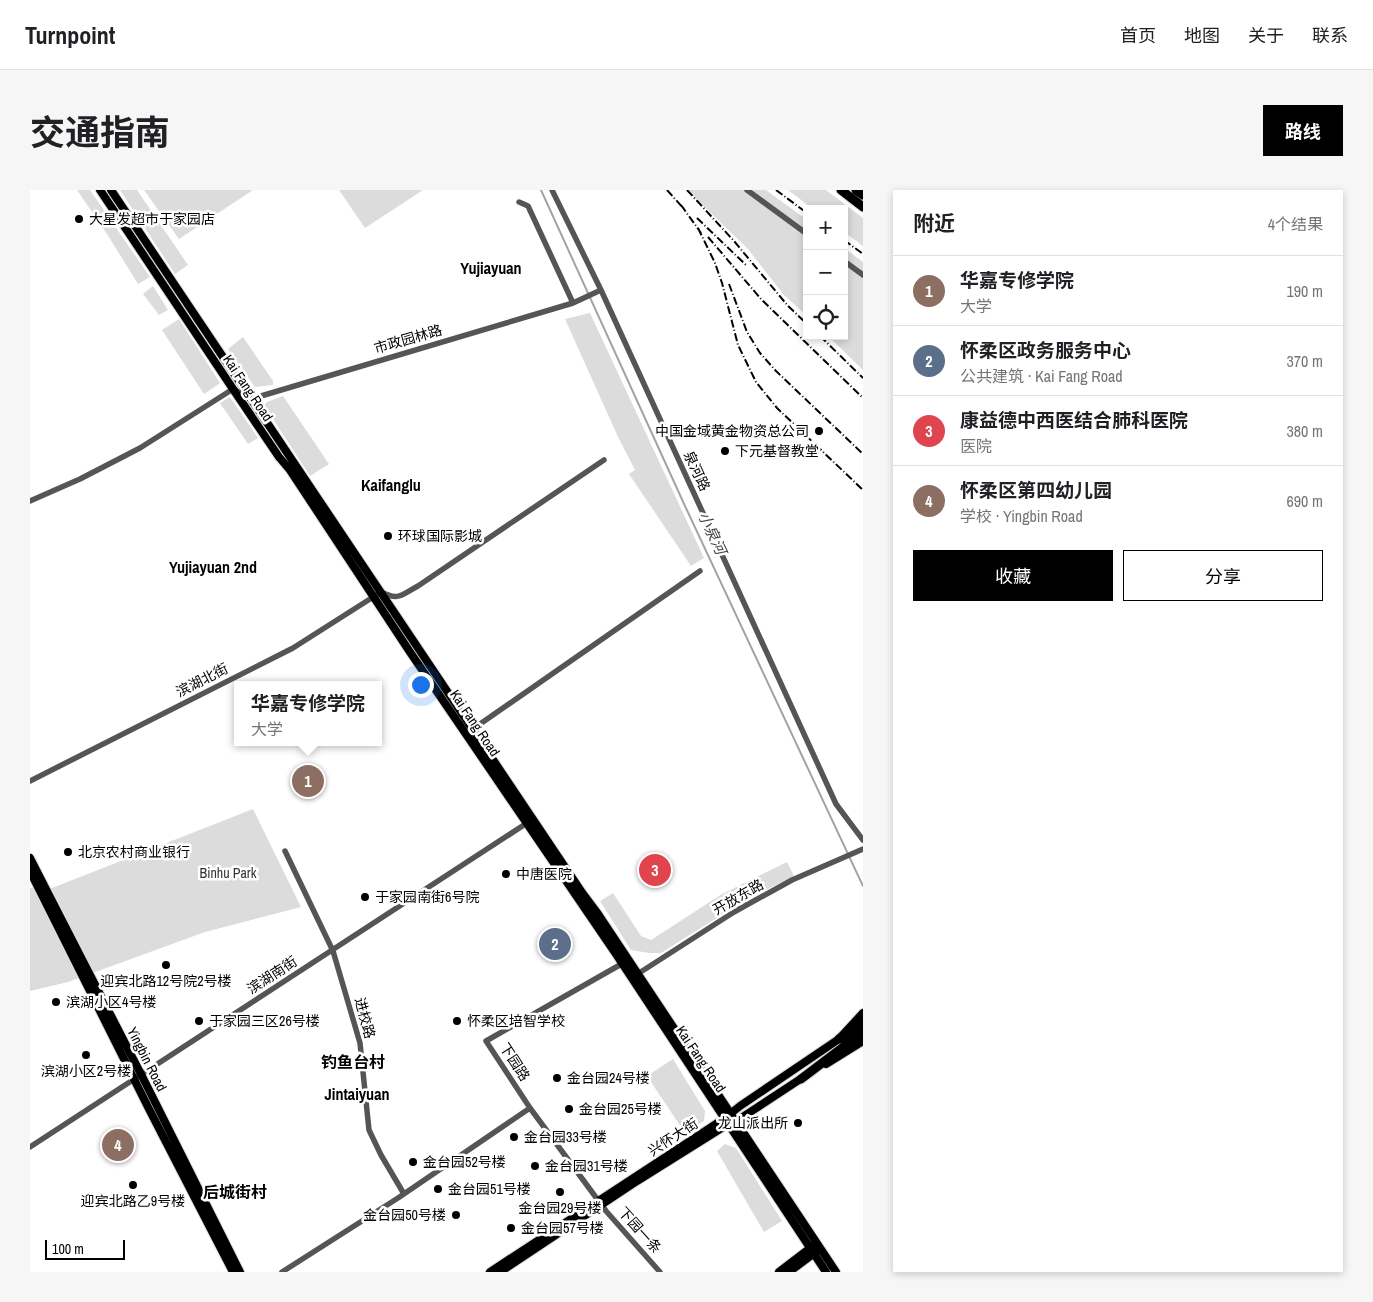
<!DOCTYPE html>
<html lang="zh">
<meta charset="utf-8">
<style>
body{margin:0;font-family:"Archivo Narrow","Noto Sans SC",sans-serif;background:#f6f6f6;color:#202124}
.controls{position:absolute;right:15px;top:15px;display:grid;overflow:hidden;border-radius:0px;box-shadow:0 2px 8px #0003}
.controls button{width:45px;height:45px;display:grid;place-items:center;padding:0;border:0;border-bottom:1px solid #e0e0e0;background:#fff;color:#202124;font:25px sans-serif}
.scale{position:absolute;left:15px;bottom:12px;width:80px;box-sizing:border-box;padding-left:5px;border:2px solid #000;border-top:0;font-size:14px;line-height:18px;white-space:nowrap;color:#000;-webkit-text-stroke:4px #fff;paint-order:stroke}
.you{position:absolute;left:390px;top:494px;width:18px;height:18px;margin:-12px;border:4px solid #fff;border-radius:50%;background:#1a73e8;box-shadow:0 0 0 8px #1a73e833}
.badge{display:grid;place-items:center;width:32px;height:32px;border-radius:50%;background:#000;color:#fff;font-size:16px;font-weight:700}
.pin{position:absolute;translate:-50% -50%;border:2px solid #fff;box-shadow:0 1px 5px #0006}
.popup{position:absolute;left:204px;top:491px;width:148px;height:65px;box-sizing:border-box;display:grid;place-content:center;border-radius:0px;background:#fff;filter:drop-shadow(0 1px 4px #0005);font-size:16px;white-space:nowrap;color:#757577}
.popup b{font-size:19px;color:#202124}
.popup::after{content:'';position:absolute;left:50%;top:100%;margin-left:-10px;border:10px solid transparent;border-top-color:#fff}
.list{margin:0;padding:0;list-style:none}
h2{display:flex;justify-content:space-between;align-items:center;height:65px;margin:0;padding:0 20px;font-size:21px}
h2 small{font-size:16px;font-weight:400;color:#757577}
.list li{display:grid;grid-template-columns:32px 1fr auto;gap:15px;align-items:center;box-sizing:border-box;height:70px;padding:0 20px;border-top:1px solid #e0e0e0}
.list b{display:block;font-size:19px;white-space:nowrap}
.list p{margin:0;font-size:16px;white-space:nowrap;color:#757577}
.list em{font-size:16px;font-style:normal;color:#757577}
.actions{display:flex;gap:10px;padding:15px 20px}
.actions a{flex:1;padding:11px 0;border:1px solid #000;border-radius:0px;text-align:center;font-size:18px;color:#000}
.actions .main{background:#000;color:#fff}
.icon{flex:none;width:28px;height:28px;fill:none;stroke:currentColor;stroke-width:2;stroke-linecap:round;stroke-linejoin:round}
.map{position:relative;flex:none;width:833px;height:1082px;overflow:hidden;border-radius:0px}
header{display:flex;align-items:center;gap:30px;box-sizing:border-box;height:70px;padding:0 25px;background:#fff;border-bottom:1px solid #e0e0e0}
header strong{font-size:24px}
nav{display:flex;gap:28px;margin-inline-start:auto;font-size:18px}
.intro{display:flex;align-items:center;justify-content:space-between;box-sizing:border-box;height:120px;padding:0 30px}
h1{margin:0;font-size:35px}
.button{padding:12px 22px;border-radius:0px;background:#000;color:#fff;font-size:18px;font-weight:700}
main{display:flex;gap:30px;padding:0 30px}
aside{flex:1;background:#fff;border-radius:0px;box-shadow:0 2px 8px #0003}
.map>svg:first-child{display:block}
.green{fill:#dcdcdc}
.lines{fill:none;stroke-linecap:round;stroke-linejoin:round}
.stream{stroke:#a3a3a3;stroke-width:2}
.major-casing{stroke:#dbdbdb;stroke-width:10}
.highway-casing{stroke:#dbdbdb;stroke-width:11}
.minor{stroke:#555;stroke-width:5.5}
.major{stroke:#000;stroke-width:8}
.highway{stroke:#000;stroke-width:9}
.rail{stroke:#000;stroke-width:2;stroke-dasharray:8 2.5 1 2.5;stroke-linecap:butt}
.poi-dot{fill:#000;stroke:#fff;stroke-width:2}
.labels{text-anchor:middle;stroke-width:5;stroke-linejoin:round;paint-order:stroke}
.poi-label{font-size:14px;fill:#000;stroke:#fff;text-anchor:start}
.street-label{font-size:14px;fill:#000;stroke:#fff}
.park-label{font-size:14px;fill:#333;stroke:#fff}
.water-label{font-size:15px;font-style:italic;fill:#444;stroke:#fff}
.quarter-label{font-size:16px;font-weight:bold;fill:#000;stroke:#fff}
</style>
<header>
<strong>Turnpoint</strong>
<nav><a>首页</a><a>地图</a><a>关于</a><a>联系</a></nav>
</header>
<div class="intro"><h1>交通指南</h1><a class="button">路线</a></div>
<main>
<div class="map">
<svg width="833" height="1082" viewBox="0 0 833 1082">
<rect width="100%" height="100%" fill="#fff"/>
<path class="green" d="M47,0h13l60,87 -12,7 -31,-50z
M90,0h17l51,75 -13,9z
M114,0h109l-74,49z
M309,0h84l-58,38z
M657,0h79l41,30v96l-23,-21 -37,-47z
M758,0h38l37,28v28l-19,-14v-23h-31z
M814,58l19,14v108l-35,-34h16z
M123,96l15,24 -9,5 -16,-21z
M560,123l114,245 -13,8 -62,-92 6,-4 -17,-33 -53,-118z
M149,129l41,64 -16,11 -42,-64z
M213,147l30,44v4l-18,2 -27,-38z
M253,206l46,68 -19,12 -46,-71 3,-3z
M200,207l28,41 -10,6 -28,-41z
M223,619l48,98 -96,25 -137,50 -38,9v-103h22z
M757,672l7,14 -52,26 -81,51h-12l-18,-3 -31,-49 13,-8 28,43 10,4 71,-46z
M643,869l32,52 -1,10 -19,12 -38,-57z
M695,954l11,4 46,73 -18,11 -47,-81z"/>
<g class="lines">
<path class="stream" d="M511,0l144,316 178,380"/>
<defs>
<path id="major" d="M70,0l133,199 46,68 11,13 120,182 206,302 210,318
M81,0l472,704 15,20 238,358
M0,668l117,228 93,186
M0,681l119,238 84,163
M796,874l37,-23
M460,1082l235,-154 15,-12 99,-67 24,-26
M470,1082l137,-91 91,-57 7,-2 70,-46
M749,1082l34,-26
M759,1082l28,-21"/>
<path id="highway" d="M811,0l22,17
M826,0l7,5
M809,849l24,-17
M771,889l62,-47"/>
</defs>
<use href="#major" class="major-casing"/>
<use href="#highway" class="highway-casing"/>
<path class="minor" d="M522,0l49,100 235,514 27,36
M717,0l60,44
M489,12l9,4 45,97
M814,71l19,14
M0,311l50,-22 60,-31 93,-59 16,9 12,-2 312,-93 28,-13
M440,541l230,-160
M0,591l263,-133 88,-56c18,9 20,3 37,-6l186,-126
M255,661l48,100 27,92 9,87 12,25 23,39
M595,772l-139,79 44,67 76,103 54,61
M606,785l98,-63 58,-32 71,-31
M0,957l497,-324
M252,1082l116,-74 132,-90"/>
<use href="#major" class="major"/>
<use href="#highway" class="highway"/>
<path class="rail" d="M637,0l18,20
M657,0l47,51 54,65 19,18
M746,0l31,23
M651,15l20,28
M667,28l50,48
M668,38l17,35 7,20 16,62 18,37 21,26 86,82
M678,47l53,62 102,99
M814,50l19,14
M699,94l18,48 13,21 16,18 87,83
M790,146l43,42"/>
</g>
<g class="poi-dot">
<circle cx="49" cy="29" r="5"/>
<circle cx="789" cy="241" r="5"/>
<circle cx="695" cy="261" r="5"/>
<circle cx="358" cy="346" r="5"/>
<circle cx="38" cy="662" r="5"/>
<circle cx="476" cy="684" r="5"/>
<circle cx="335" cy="707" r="5"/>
<circle cx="136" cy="775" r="5"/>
<circle cx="26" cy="812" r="5"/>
<circle cx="169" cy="831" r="5"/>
<circle cx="427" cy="831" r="5"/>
<circle cx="56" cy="865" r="5"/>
<circle cx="527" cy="888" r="5"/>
<circle cx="539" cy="919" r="5"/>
<circle cx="768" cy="933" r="5"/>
<circle cx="484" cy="947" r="5"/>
<circle cx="383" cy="972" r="5"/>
<circle cx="505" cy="976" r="5"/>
<circle cx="103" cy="995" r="5"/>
<circle cx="408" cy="999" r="5"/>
<circle cx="530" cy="1002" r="5"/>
<circle cx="426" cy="1025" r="5"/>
<circle cx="481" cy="1038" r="5"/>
</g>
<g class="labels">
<g class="poi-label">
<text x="59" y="34">大星发超市于家园店</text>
<text x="779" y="246" text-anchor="end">中国金域黄金物资总公司</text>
<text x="705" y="266">下元基督教堂</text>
<text x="368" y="351">环球国际影城</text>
<text x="48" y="667">北京农村商业银行</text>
<text x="486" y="689">中唐医院</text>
<text x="345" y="712">于家园南街6号院</text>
<text x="136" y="796" text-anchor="middle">迎宾北路12号院2号楼</text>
<text x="36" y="817">滨湖小区4号楼</text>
<text x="179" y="836">于家园三区26号楼</text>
<text x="437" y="836">怀柔区培智学校</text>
<text x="56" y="886" text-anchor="middle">滨湖小区2号楼</text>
<text x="537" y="893">金台园24号楼</text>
<text x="549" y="924">金台园25号楼</text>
<text x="758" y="938" text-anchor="end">龙山派出所</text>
<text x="494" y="952">金台园33号楼</text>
<text x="393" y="977">金台园52号楼</text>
<text x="515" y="981">金台园31号楼</text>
<text x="418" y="1004">金台园51号楼</text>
<text x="103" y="1016" text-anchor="middle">迎宾北路乙9号楼</text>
<text x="530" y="1023" text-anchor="middle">金台园29号楼</text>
<text x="416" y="1030" text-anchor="end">金台园50号楼</text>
<text x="491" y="1043">金台园57号楼</text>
</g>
<g class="street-label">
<text transform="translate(378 149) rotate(-16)" y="5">市政园林路</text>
<text transform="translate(218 198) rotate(56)" y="5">Kai Fang Road</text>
<text transform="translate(667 281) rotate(65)" y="5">泉河路</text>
<text transform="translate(172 490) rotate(-27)" y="5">滨湖北街</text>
<text transform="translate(445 533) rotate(56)" y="5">Kai Fang Road</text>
<text transform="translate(708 707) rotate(-30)" y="5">开放东路</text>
<text transform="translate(242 785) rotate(-33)" y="5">滨湖南街</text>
<text transform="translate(335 828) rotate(75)" y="5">进校路</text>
<text transform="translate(117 869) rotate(63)" y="5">Yingbin Road</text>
<text transform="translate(671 869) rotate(56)" y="5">Kai Fang Road</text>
<text transform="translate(485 872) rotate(57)" y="5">下园路</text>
<text transform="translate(643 947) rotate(-33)" y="5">兴怀大街</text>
<text transform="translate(610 1040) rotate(48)" y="5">下园一条</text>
</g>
<g class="park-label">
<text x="198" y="688">Binhu Park</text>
</g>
<g class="water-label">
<text transform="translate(682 343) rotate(65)" y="5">小泉河</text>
</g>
<g class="quarter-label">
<text x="461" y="84">Yujiayuan</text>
<text x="361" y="301">Kaifanglu</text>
<text x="183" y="383">Yujiayuan 2nd</text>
<text x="323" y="878">钓鱼台村</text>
<text x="327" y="910">Jintaiyuan</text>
<text x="205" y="1008">后城街村</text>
</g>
</g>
</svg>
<div class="controls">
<button>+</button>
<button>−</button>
<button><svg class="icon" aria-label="locate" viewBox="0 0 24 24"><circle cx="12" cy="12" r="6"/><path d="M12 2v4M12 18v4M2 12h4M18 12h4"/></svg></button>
</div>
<div class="scale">100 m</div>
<div class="you"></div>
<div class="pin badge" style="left:278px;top:591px;background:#8d6e63">1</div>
<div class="popup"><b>华嘉专修学院</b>大学</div>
<div class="pin badge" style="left:525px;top:754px;background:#5c6f8a">2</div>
<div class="pin badge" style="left:625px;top:680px;background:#e0444e">3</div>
<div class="pin badge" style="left:88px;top:955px;background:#8d6e63">4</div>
</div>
<aside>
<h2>附近<small>4个结果</small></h2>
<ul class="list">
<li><span class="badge" style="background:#8d6e63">1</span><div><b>华嘉专修学院</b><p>大学</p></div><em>190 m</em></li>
<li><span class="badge" style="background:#5c6f8a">2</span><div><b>怀柔区政务服务中心</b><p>公共建筑 · Kai Fang Road</p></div><em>370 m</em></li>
<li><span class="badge" style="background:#e0444e">3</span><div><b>康益德中西医结合肺科医院</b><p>医院</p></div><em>380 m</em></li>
<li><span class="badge" style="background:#8d6e63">4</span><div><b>怀柔区第四幼儿园</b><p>学校 · Yingbin Road</p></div><em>690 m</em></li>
</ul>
<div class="actions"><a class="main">收藏</a><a>分享</a></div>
</aside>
</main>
